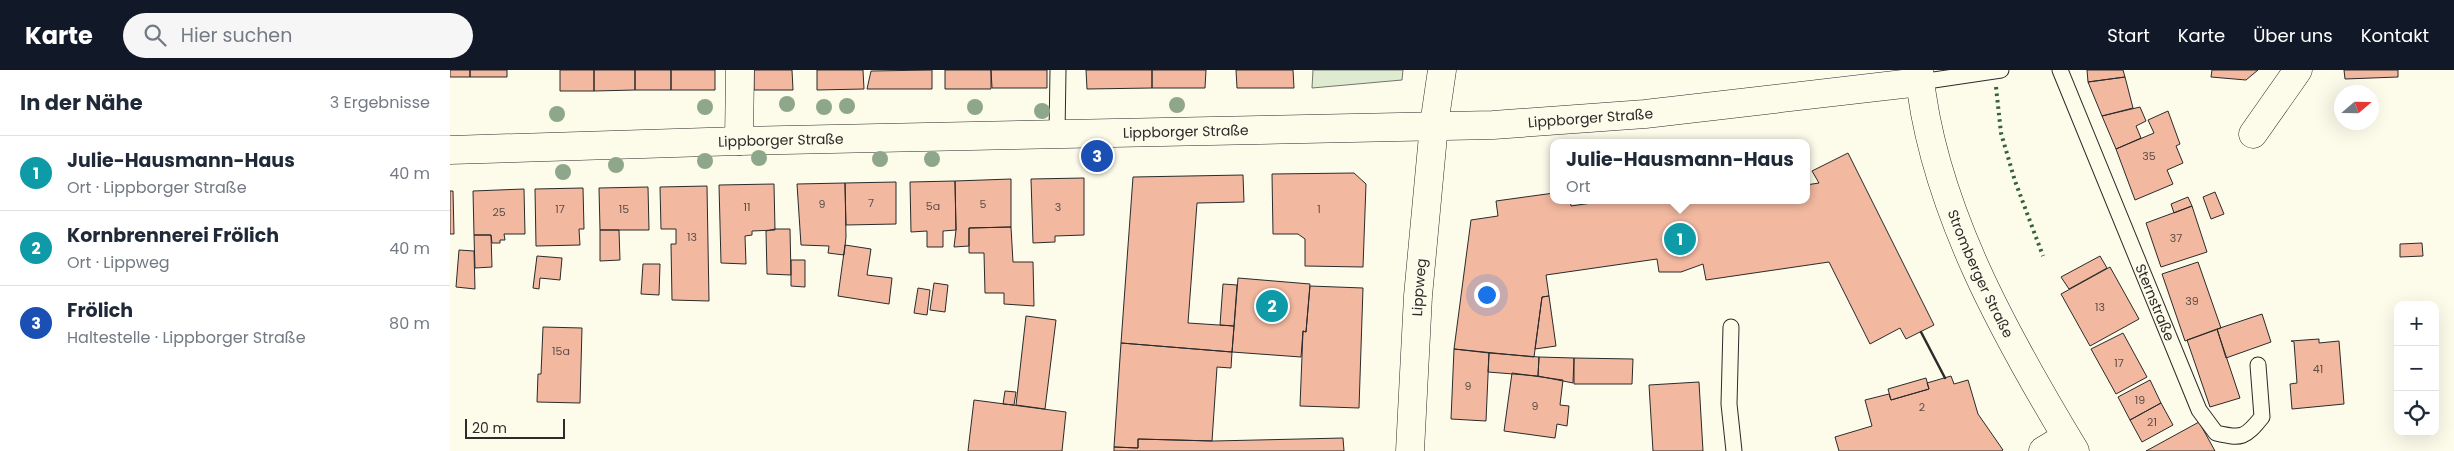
<!DOCTYPE html>
<html lang="de">
<meta charset="utf-8">
<style>
body{margin:0;font-family:Poppins,sans-serif;background:#f6f6f7;color:#1f2937}
.controls{position:absolute;right:15px;bottom:15px;display:grid;overflow:hidden;border-radius:10px;box-shadow:0 5px 20px #0002}
.controls button{width:45px;height:45px;display:grid;place-items:center;padding:0;border:0;border-bottom:1px solid #e0e1e3;background:#fff;color:#1f2937;font:25px sans-serif}
.compass{position:absolute;left:1884px;top:15px;width:45px;height:45px;border-radius:50%;background:#fff;box-shadow:0 5px 20px #0002;rotate:70deg}
.scale{position:absolute;left:15px;bottom:12px;width:100px;box-sizing:border-box;padding-left:5px;border:2px solid #2b2b2b;border-top:0;font-size:14px;line-height:18px;white-space:nowrap;color:#2b2b2b;-webkit-text-stroke:4px #fdfbea;paint-order:stroke}
.you{position:absolute;left:1036px;top:224px;width:18px;height:18px;margin:-12px;border:4px solid #fff;border-radius:50%;background:#1a73e8;box-shadow:0 0 0 8px #1a73e833}
.badge{display:grid;place-items:center;width:32px;height:32px;border-radius:50%;background:#111827;color:#fff;font-size:16px;font-weight:700}
.pin{position:absolute;translate:-50% -50%;border:2px solid #fff;box-shadow:0 1px 5px #0006}
.popup{position:absolute;left:1100px;top:69px;width:260px;height:65px;box-sizing:border-box;display:grid;place-content:center;border-radius:10px;background:#fff;filter:drop-shadow(0 1px 4px #0005);font-size:16px;white-space:nowrap;color:#747a83}
.popup b{font-size:19px;color:#1f2937}
.popup::after{content:'';position:absolute;left:50%;top:100%;margin-left:-10px;border:10px solid transparent;border-top-color:#fff}
.list{margin:0;padding:0;list-style:none}
h2{display:flex;justify-content:space-between;align-items:center;height:65px;margin:0;padding:0 20px;font-size:21px}
h2 small{font-size:16px;font-weight:400;color:#747a83}
.list li{display:grid;grid-template-columns:32px 1fr auto;gap:15px;align-items:center;box-sizing:border-box;height:75px;padding:0 20px;border-top:1px solid #e0e1e3}
.list b{display:block;font-size:19px;white-space:nowrap}
.list p{margin:0;font-size:16px;white-space:nowrap;color:#747a83}
.list em{font-size:16px;font-style:normal;color:#747a83}
.icon{flex:none;width:28px;height:28px;fill:none;stroke:currentColor;stroke-width:2;stroke-linecap:round;stroke-linejoin:round}
.map{position:relative;flex:none;width:2004px;height:381px;overflow:hidden}
header{display:flex;align-items:center;gap:30px;box-sizing:border-box;height:70px;padding:0 25px;background:#111827;color:#fff}
header strong{font-size:24px}
nav{display:flex;gap:28px;margin-inline-start:auto;font-size:18px}
.search{width:350px;height:45px;background:#f6f6f7;display:flex;align-items:center;gap:12px;box-sizing:border-box;padding:0 18px;border-radius:28px;color:#747a83;font-size:19px}
main{display:flex}
aside{flex:1;background:#fff}
.map>svg:first-child{display:block}
.green{fill:#deebd1;stroke:#74746e}
.building{fill:#f2b8a0;stroke:#2b2b2b}
.lines{fill:none;stroke-linecap:round;stroke-linejoin:round}
.service-casing{stroke:#2b2b2b;stroke-width:17}
.minor-casing{stroke:#2b2b2b;stroke-width:29}
.tertiary-casing{stroke:#2b2b2b;stroke-width:29}
.secondary-casing{stroke:#2b2b2b;stroke-width:29}
.service{stroke:#fdfbea;stroke-width:15}
.minor{stroke:#fdfbea;stroke-width:28}
.tertiary{stroke:#fdfbea;stroke-width:28}
.secondary{stroke:#fdfbea;stroke-width:28}
.hedge{stroke:#34623c;stroke-width:4;stroke-dasharray:2.5 4;stroke-linecap:butt}
.wall{stroke:#2b2b2b;stroke-width:2.5}
.tree{fill:#8ea78a}
.labels{text-anchor:middle;stroke-width:4;stroke-linejoin:round;paint-order:stroke}
.number-label{font-size:11px;fill:#5d4e48}
.street-label{font-size:14px;fill:#2b2b2b;stroke:#fdfbea}
</style>
<header>
<strong>Karte</strong>
<div class="search"><svg class="icon" aria-label="search" viewBox="0 0 24 24"><circle cx="10" cy="10" r="6"/><path d="M15 15l6 6"/></svg>Hier suchen</div>
<nav><a>Start</a><a>Karte</a><a>Über uns</a><a>Kontakt</a></nav>
</header>
<main>
<aside>
<h2>In der Nähe<small>3 Ergebnisse</small></h2>
<ul class="list">
<li><span class="badge" style="background:#0f9aa8">1</span><div><b>Julie-Hausmann-Haus</b><p>Ort · Lippborger Straße</p></div><em>40 m</em></li>
<li><span class="badge" style="background:#0f9aa8">2</span><div><b>Kornbrennerei Frölich</b><p>Ort · Lippweg</p></div><em>40 m</em></li>
<li><span class="badge" style="background:#1a4fb4">3</span><div><b>Frölich</b><p>Haltestelle · Lippborger Straße</p></div><em>80 m</em></li>
</ul>
</aside>
<div class="map">
<svg width="2004" height="381" viewBox="0 0 2004 381">
<rect width="100%" height="100%" fill="#fdfbea"/>
<path class="green" d="M863,0h90l-1,10 -90,8z"/>
<path class="building" d="M0,0h20v7h-20z
M20,0h37v7h-37z
M110,0h34v21h-34z
M144,0h41v20l-41,1z
M185,0h36v20h-36z
M221,0h44v20h-44z
M304,0h38l1,20h-39z
M367,0h46l1,19 -47,1z
M482,0v19h-65l4,-18z
M495,0h46v19h-46z
M541,0h56v18h-55z
M636,0h66v18l-65,1z
M702,0h54l-1,18h-53z
M786,0h57l1,18h-57z
M1637,0h36l2,7 -37,5z
M1762,0h46l-12,10 -35,-3z
M1894,0h54v7l-53,2z
M1675,7l8,31 -31,8 -14,-34z
M1690,37l6,14 -10,5 5,12 -25,11 -14,-33z
M1718,41l12,33 -4,2 7,17 -16,7 6,14 -38,16 -19,-51 38,-16 -6,-13z
M1398,83l86,172 -28,14 -6,-11 -30,16 -41,-82 -123,18 -3,-16 -22,8h-22l-2,-13 -111,16 3,21 -7,1 -8,60 -80,-8 17,-129 27,-4 -2,-15 58,-8v7h16l1,6 21,-3 -1,-3h215v-15l13,-2 -7,-12z
M904,103l12,11 -3,83 -58,-1v-27l-7,-5h-25l-1,-60z
M793,105l1,27 -47,1 -9,120 46,3 -2,26 -111,-9 12,-166z
M634,108v57l-29,1v6l-22,1 -2,-64z
M561,109v48l-42,1v18l-15,1 2,-17 -1,-49z
M505,111l1,49 -13,1v16h-16v-16l-16,1 -1,-50z
M446,112v42l-50,1 -1,-42z
M395,113l1,54 -2,18 -16,-2 1,-7 -28,-1 -4,-61z
M324,114l1,46 -23,1v4l-7,1 1,28 -25,-1 -2,-78z
M257,116l2,115 -37,-1 -1,-56h5v-15h-15l-1,-42z
M198,117l1,43h-49l-1,-42z
M133,118l1,41h-5l1,16 -44,1 -1,-57z
M74,119l1,45h-21l1,6h-5v3h-8l-1,-8h-17l-1,-44z
M0,121h3l1,43h-4z
M1765,122l9,22 -13,5 -8,-22z
M1738,127l4,9 -18,7 -3,-9z
M1742,136l15,46 -46,15 -15,-44z
M561,157l2,35h20l1,44 -30,-2v-11h-19l-1,-40h-15v-25z
M325,159h15l1,46 -24,-1 -1,-43z
M150,160h19l1,30 -20,1z
M24,165h17l1,32 -17,1z
M1972,173l1,13 -23,1v-13z
M395,175l26,4 -4,26 25,3 -3,26 -51,-8z
M9,180l15,1 1,38 -19,-2z
M87,186l25,2 -2,22 -20,-2 -1,11 -6,-1z
M1650,186l7,12 -38,21 -8,-12z
M341,190h14v27l-14,-1z
M1748,192l23,66 -36,13 -23,-67z
M193,194h17l-1,31 -18,-1z
M1660,197l29,52 -49,27 -29,-52z
M788,208l72,6 -4,48 -3,-1 -2,26 -69,-5z
M484,213l14,2 -3,27 -15,-2z
M773,214l14,1 -3,41 -14,-1z
M860,216l53,2 -4,120 -59,-2 3,-75 3,1z
M468,218l12,2 -3,25 -13,-2z
M1099,226l7,50 -21,3 7,-52z
M1812,244l9,28 -45,16 -9,-29z
M576,246l30,4 -11,89 -29,-4z
M93,257l39,1 -2,75 -43,-1 1,-28h3z
M1767,259l23,69 -30,9 -23,-67z
M1673,263l24,44 -31,17 -25,-45z
M1869,269v4l20,-2 5,63 -52,5 -2,-25 7,-1 -3,-41 -3,-1z
M671,273l111,9 -1,16 -14,-1 -5,74 -74,-2v9l-24,-1z
M1004,279l35,4 -3,68 -35,-2z
M1039,283l50,4 -1,19 -50,-4z
M1089,287l35,1 -1,25 -35,-7z
M1124,288l59,1 -1,25h-58z
M1062,303l51,7 -3,25 9,1 -2,20 -10,-2 -2,14 -51,-7z
M1501,306l3,8 14,-4 10,34 25,36 -2,1h-162l-4,-14 37,-11 -7,-26 24,-6 2,6 38,-11 -2,-6z
M1476,308l3,11 -38,11 -3,-11z
M1700,310l11,23 -31,17 -12,-23z
M1249,312l4,69h-50l-4,-66z
M555,321l11,1 -2,13 -11,-1z
M524,330l92,12 -4,39h-94z
M1711,333l12,22 -31,17 -12,-22z
M1749,352l16,29h-69z
M893,368l1,13h-230v-4l24,1v-9l76,2z"/>
<g class="lines">
<defs>
<g id="service">
<path id="s1" d="M1610,0l139,340 17,23c26,6 29,5 46,-16l-4,-52"/>
<path d="M1470,12l81,-12"/>
<path d="M607,65l1,-65"/>
<path d="M1281,257l-2,77 5,47"/>
</g>
<path id="minor" d="M984,55l8,-55
M1803,64l45,-64
M289,71l1,-71
M1593,381l23,-14"/>
<g id="tertiary">
<path id="s2" d="M960,381l8,-155 16,-171"/>
</g>
<g id="secondary">
<path id="s3" d="M1469,0c12,134 87,267 156,381"/>
<path id="s4" d="M0,80l289,-9 754,-16 152,-11 275,-32"/>
</g>
</defs>
<use href="#service" class="service-casing"/>
<use href="#minor" class="minor-casing"/>
<use href="#tertiary" class="tertiary-casing"/>
<use href="#secondary" class="secondary-casing"/>
<use href="#service" class="service"/>
<use href="#minor" class="minor"/>
<use href="#tertiary" class="tertiary"/>
<use href="#secondary" class="secondary"/>
<path class="hedge" d="M1546,17l5,46 14,48 28,75"/>
<path class="wall" d="M1471,262l24,46"/>
</g>
<g class="tree">
<circle cx="337" cy="34" r="8"/>
<circle cx="727" cy="35" r="8"/>
<circle cx="397" cy="36" r="8"/>
<circle cx="255" cy="37" r="8"/>
<circle cx="374" cy="37" r="8"/>
<circle cx="525" cy="37" r="8"/>
<circle cx="592" cy="41" r="8"/>
<circle cx="107" cy="44" r="8"/>
<circle cx="309" cy="88" r="8"/>
<circle cx="430" cy="89" r="8"/>
<circle cx="482" cy="89" r="8"/>
<circle cx="255" cy="91" r="8"/>
<circle cx="166" cy="95" r="8"/>
<circle cx="113" cy="102" r="8"/>
</g>
<g class="labels">
<g class="number-label">
<text x="1699" y="90">35</text>
<text x="421" y="137">7</text>
<text x="372" y="138">9</text>
<text x="533" y="138">5</text>
<text x="483" y="140">5a</text>
<text x="297" y="141">11</text>
<text x="608" y="141">3</text>
<text x="110" y="143">17</text>
<text x="174" y="143">15</text>
<text x="869" y="143">1</text>
<text x="49" y="146">25</text>
<text x="242" y="171">13</text>
<text x="1726" y="172">37</text>
<text x="1742" y="235">39</text>
<text x="1650" y="241">13</text>
<text x="111" y="285">15a</text>
<text x="1669" y="297">17</text>
<text x="1868" y="303">41</text>
<text x="1018" y="320">9</text>
<text x="1690" y="334">19</text>
<text x="1085" y="340">9</text>
<text x="1472" y="341">2</text>
<text x="1702" y="356">21</text>
</g>
<g class="street-label">
<text dy="5" stroke="none"><textPath href="#s4" startOffset="1141">Lippborger Straße</textPath></text>
<text dy="5" stroke="none"><textPath href="#s4" startOffset="736">Lippborger Straße</textPath></text>
<text dy="5" stroke="none"><textPath href="#s4" startOffset="331">Lippborger Straße</textPath></text>
<text dy="5" stroke="none"><textPath href="#s3" startOffset="214">Stromberger Straße</textPath></text>
<text dy="5" stroke="none"><textPath href="#s2" startOffset="164">Lippweg</textPath></text>
<text dy="5" stroke="none"><textPath href="#s1" startOffset="251">Sternstraße</textPath></text>
</g>
</g>
</svg>
<div class="controls">
<button>+</button>
<button>−</button>
<button><svg class="icon" aria-label="locate" viewBox="0 0 24 24"><circle cx="12" cy="12" r="6"/><path d="M12 2v4M12 18v4M2 12h4M18 12h4"/></svg></button>
</div>
<svg class="compass" viewBox="-18 -18 36 36"><path d="M0-13l5 13h-10z" fill="#e53935"/><path d="M0 13l5-13h-10z" fill="#747a83"/></svg>
<div class="scale">20 m</div>
<div class="you"></div>
<div class="pin badge" style="left:1230px;top:169px;background:#0f9aa8">1</div>
<div class="popup"><b>Julie-Hausmann-Haus</b>Ort</div>
<div class="pin badge" style="left:822px;top:236px;background:#0f9aa8">2</div>
<div class="pin badge" style="left:647px;top:86px;background:#1a4fb4">3</div>
</div>
</main>
